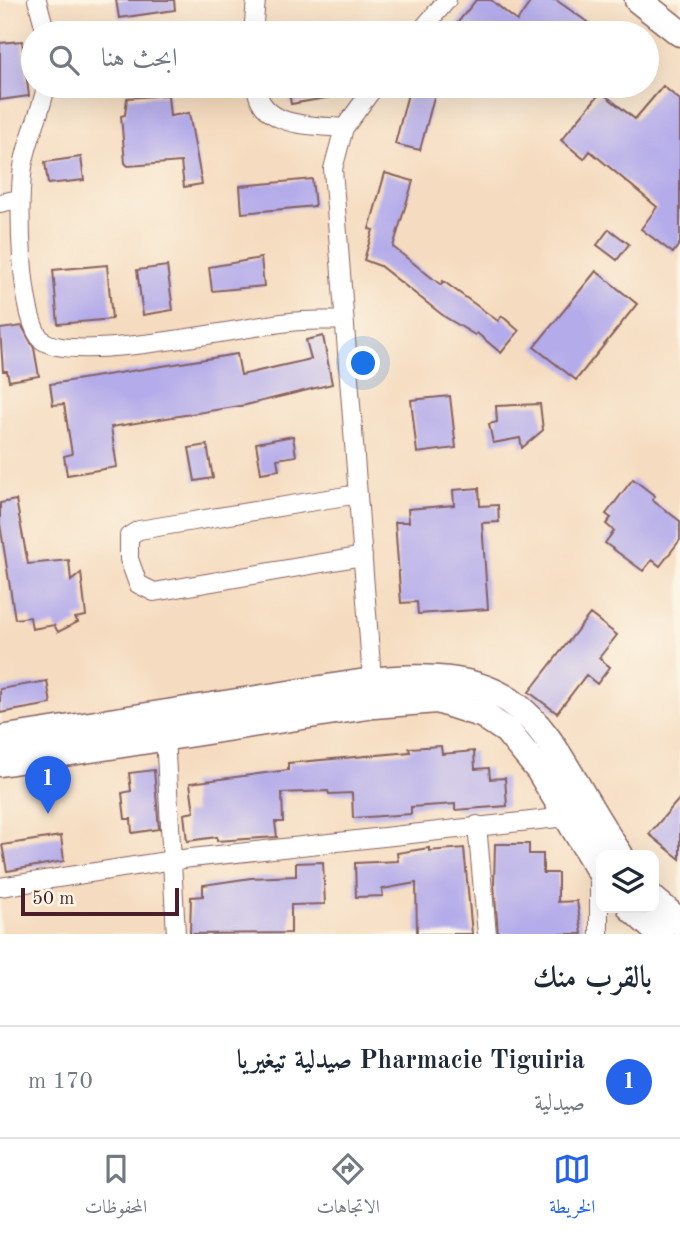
<!DOCTYPE html>
<html lang="ar">
<meta charset="utf-8">
<style>
body{margin:0;font-family:"Old Standard TT",Amiri,serif;background:#f2f2f3;color:#1f2937;direction:rtl}
.controls{position:absolute;right:21px;bottom:21px;display:grid;overflow:hidden;border-radius:14px;box-shadow:0 7px 28px #0002}
.controls button{width:63px;height:63px;display:grid;place-items:center;padding:0;border:0;border-bottom:2px solid #e0e1e3;background:#fff;color:#1f2937;font:35px sans-serif}
.scale{position:absolute;left:21px;bottom:18px;width:158px;box-sizing:border-box;padding-left:7px;border:4px solid #4a1f2b;border-top:0;font-size:19px;line-height:24px;white-space:nowrap;color:#4a1f2b;-webkit-text-stroke:5px #fcf5e5;paint-order:stroke}
.you{position:absolute;left:364px;top:364px;width:24px;height:24px;margin:-18px;border:5px solid #fff;border-radius:50%;background:#1a73e8;box-shadow:0 0 0 10px #1a73e833}
.badge{display:grid;place-items:center;width:46px;height:46px;border-radius:50%;background:#2563eb;color:#fff;font-size:23px;font-weight:700}
.pin{position:absolute;translate:-50% -58px;filter:drop-shadow(0 2px 4px #0008)}
.pin::after{content:'';position:absolute;top:37px;width:24px;height:21px;background:inherit;clip-path:polygon(0 0,100% 0,50% 100%)}
.list{margin:0;padding:0;list-style:none}
h2{display:flex;justify-content:space-between;align-items:center;height:91px;margin:0;padding:0 28px;font-size:30px}
h2 small{font-size:23px;font-weight:400;color:#747a83}
.list li{display:grid;grid-template-columns:46px 1fr auto;gap:21px;align-items:center;box-sizing:border-box;height:112px;padding:0 28px;border-top:2px solid #e0e1e3}
.list b{display:block;font-size:26px;white-space:nowrap}
.list p{margin:0;font-size:23px;white-space:nowrap;color:#747a83}
.list em{font-size:23px;font-style:normal;color:#747a83}
.icon{flex:none;width:38px;height:38px;fill:none;stroke:currentColor;stroke-width:2;stroke-linecap:round;stroke-linejoin:round}
.map{position:relative;flex:none;width:680px;height:934px;overflow:hidden;direction:ltr}
.search{position:absolute;background:#fff;box-shadow:0 7px 28px #0002;left:21px;right:21px;top:21px;height:77px;display:flex;align-items:center;gap:18px;box-sizing:border-box;padding:0 24px;border-radius:38px;color:#747a83;font-size:26px}
.sheet{height:203px;background:#fff}
nav{display:flex;justify-content:space-around;align-items:center;box-sizing:border-box;height:98px;border-top:2px solid #e0e1e3;background:#fff;font-size:19px;color:#747a83}
nav a{display:grid;justify-items:center;gap:4px}
nav .on{color:#2563eb}
.map>svg:first-child{display:block}
.building{fill:#b4abea}
.lines{fill:none;stroke-linecap:round;stroke-linejoin:round}
.street-casing{stroke:#86615f;stroke-width:20}
.primary-casing{stroke:#86615f;stroke-width:29}
.street{stroke:#fff;stroke-width:18}
.primary{stroke:#fff;stroke-width:26}
</style>
<div class="map">
<svg width="680" height="934" viewBox="0 0 680 934">
<rect width="100%" height="100%" fill="#fcf5e5"/>
<filter id="ink" filterUnits="userSpaceOnUse"><feTurbulence type="fractalNoise" baseFrequency=".0143" numOctaves="2"/><feDisplacementMap in="SourceGraphic" scale="14" xChannelSelector="R" yChannelSelector="G"/><feConvolveMatrix kernelMatrix="1 2 1 2 8 2 1 2 1" color-interpolation-filters="sRGB"/></filter>
<filter id="wash" filterUnits="userSpaceOnUse"><feTurbulence type="fractalNoise" baseFrequency=".00686" numOctaves="4" result="noise"/><feDisplacementMap in="SourceGraphic" scale="28" xChannelSelector="R" yChannelSelector="G"/><feGaussianBlur stdDeviation="1.57" result="paint"/><feColorMatrix in="noise" values="0 0 0 0 0 0 0 0 0 0 0 0 0 0 0 0 0 1.4 0 .05"/><feComposite in="paint" operator="in"/></filter>
<g filter="url(#wash)">
<rect width="100%" height="100%" fill="#f5dbbf"/>
<g id="blocks">
<path class="building" d="M116,0h58l1,10 -56,8z
M476,0h15l26,21 15,-21h24l47,33h-154z
M22,41l7,55 -29,4v-57z
M288,86h54l1,9 -52,9z
M410,86h27l-17,64 -25,-6z
M663,86l17,14v143l-7,10 -32,-24 16,-22 -67,-56 -6,8 -23,-19 40,-48 34,27z
M168,95l2,21 19,-3 13,71 -18,3 -3,-25 -53,4 -3,-3 -4,-47 4,-1 2,-17z
M81,157l3,23 -36,4 -3,-22z
M385,173l28,8 -20,66 48,38 2,-4 55,40 4,-5 17,15 -18,22 -24,-20 -2,2 -30,-18 -65,-51 -16,-6 9,-30 -4,-1z
M312,179l3,27 -73,7 -2,-27z
M609,229l20,15 -12,16 -20,-15z
M261,258l3,28 -52,5 -3,-24z
M107,265l5,54 -54,5 -5,-54z
M167,266l6,44 -30,5 -6,-45z
M596,271l41,33 -61,76 -42,-33z
M22,326l12,22 5,28 -30,5 -2,-10h-4l-3,-42z
M323,336l9,48 -86,21 -135,22 6,40 -50,8 -3,-19 8,-2 -8,-50 -11,1 -3,-21 187,-30 4,21 70,-16 -5,-19z
M450,396l6,52 -39,5 -6,-53z
M540,404l3,26 -21,18 -2,-10 -27,5 -4,-19 8,-2 -1,-16z
M293,436l3,20 -19,3 2,11 -18,3 -5,-30z
M207,445l6,33 -18,3 -6,-33z
M633,479l22,17 -3,4 28,21v19l-20,26 -8,-6 -9,11 -38,-28 9,-12 -8,-7 5,-6 -5,-4z
M479,488l1,18 18,-1 1,17 -17,1 6,86 -70,5 -1,-12 -16,1 -6,-81h14l-1,-13 46,-4 -1,-15z
M16,500l12,64 41,-4 2,21 10,-8 5,43 -11,2 3,4 -20,10 -4,-7 -22,4 -2,-12 -15,2 -15,-95v-21z
M590,614l27,21 -18,23 11,9 -13,17 -11,-9 -29,38 -28,-21z
M47,681l4,23 -51,9v-24z
M441,746l1,8 32,-3 1,18 14,-1 1,11 15,-1 2,28 -52,4v-6l-44,3v7l-58,4 -1,-25 -23,1 -1,-3 -46,2 1,29h-8l2,15 -60,4v-4l-30,4 -3,-27 10,-2 -4,-29 98,-13v-7l122,-11 -1,-4z
M154,770l5,59 -27,4 -1,-14h-6l-3,-26 9,-2 -2,-18z
M680,798v61l-31,-25z
M61,836l3,25 -57,10 -5,-26z
M495,844h34v10h14v19h15v29l19,-1 5,33h-84l-4,-50z
M429,848v3l35,-3 8,86h-55l-1,-51 -34,6 1,7 -27,1 -1,-34 43,-2 -1,-8z
M323,862l2,42 -34,1v28l-101,1 1,-37 12,-1v-11l48,-7 45,-2v-13z"/>
</g>
</g>
<g filter="url(#ink)">
<use href="#blocks" fill-opacity="0" stroke="#86615f" stroke-width="2"/>
<g class="lines">
<defs>
<path id="street" d="M37,0l9,33
M253,33l3,-33
M419,33l28,-33
M46,86c-5,28 -19,53 -23,81 -5,31 -4,152 19,173 30,25 205,-14 248,-18 17,-2 35,-1 53,-2
M256,86c5,42 54,39 88,42
M0,203l19,-4
M358,494l-219,36 -10,6v23l9,25 16,8 209,-36
M373,692l-40,-523 11,-41 31,-42
M165,736l11,198
M477,825l10,109
M599,869v65
M0,887l173,-27 394,-43"/>
<path id="primary" d="M638,0l42,33
M0,739l372,-58c169,-18 168,56 248,174
M0,763l374,-58 63,-5 46,15 24,16 32,39 62,103
M654,900l26,22
M631,908l29,26"/>
</defs>
<use href="#street" class="street-casing"/>
<use href="#primary" class="primary-casing"/>
<use href="#street" class="street"/>
<use href="#primary" class="primary"/>
</g>
</g>
</svg>
<div class="controls">
<button><svg class="icon" aria-label="layers" viewBox="0 0 24 24"><path d="M12 4l9 5-9 5-9-5zM3 14l9 5 9-5"/></svg></button>
</div>
<div class="scale">50 m</div>
<div class="you"></div>
<div class="pin badge" style="left:48px;top:814px">1</div>
<div class="search"><svg class="icon" aria-label="search" viewBox="0 0 24 24"><circle cx="10" cy="10" r="6"/><path d="M15 15l6 6"/></svg>ابحث هنا</div>
</div>
<section class="sheet">
<h2>بالقرب منك<small></small></h2>
<ul class="list">
<li><span class="badge">1</span><div><b>Pharmacie Tiguiria صيدلية تيغيريا</b><p>صيدلية</p></div><em>170 m</em></li>
</ul>
</section>
<nav>
<a class="on"><svg class="icon" aria-label="map" viewBox="0 0 24 24"><path d="M3 6l6-2 6 2 6-2v14l-6 2-6-2-6 2zM9 4v14M15 6v14"/></svg>الخريطة</a>
<a><svg class="icon" aria-label="directions" viewBox="0 0 24 24"><path d="M12 3l9 9-9 9-9-9zM9 14v-3h6M13 9l2 2-2 2"/></svg>الاتجاهات</a>
<a><svg class="icon" aria-label="saved" viewBox="0 0 24 24"><path d="M7 4h10v16l-5-4-5 4z"/></svg>المحفوظات</a>
</nav>
